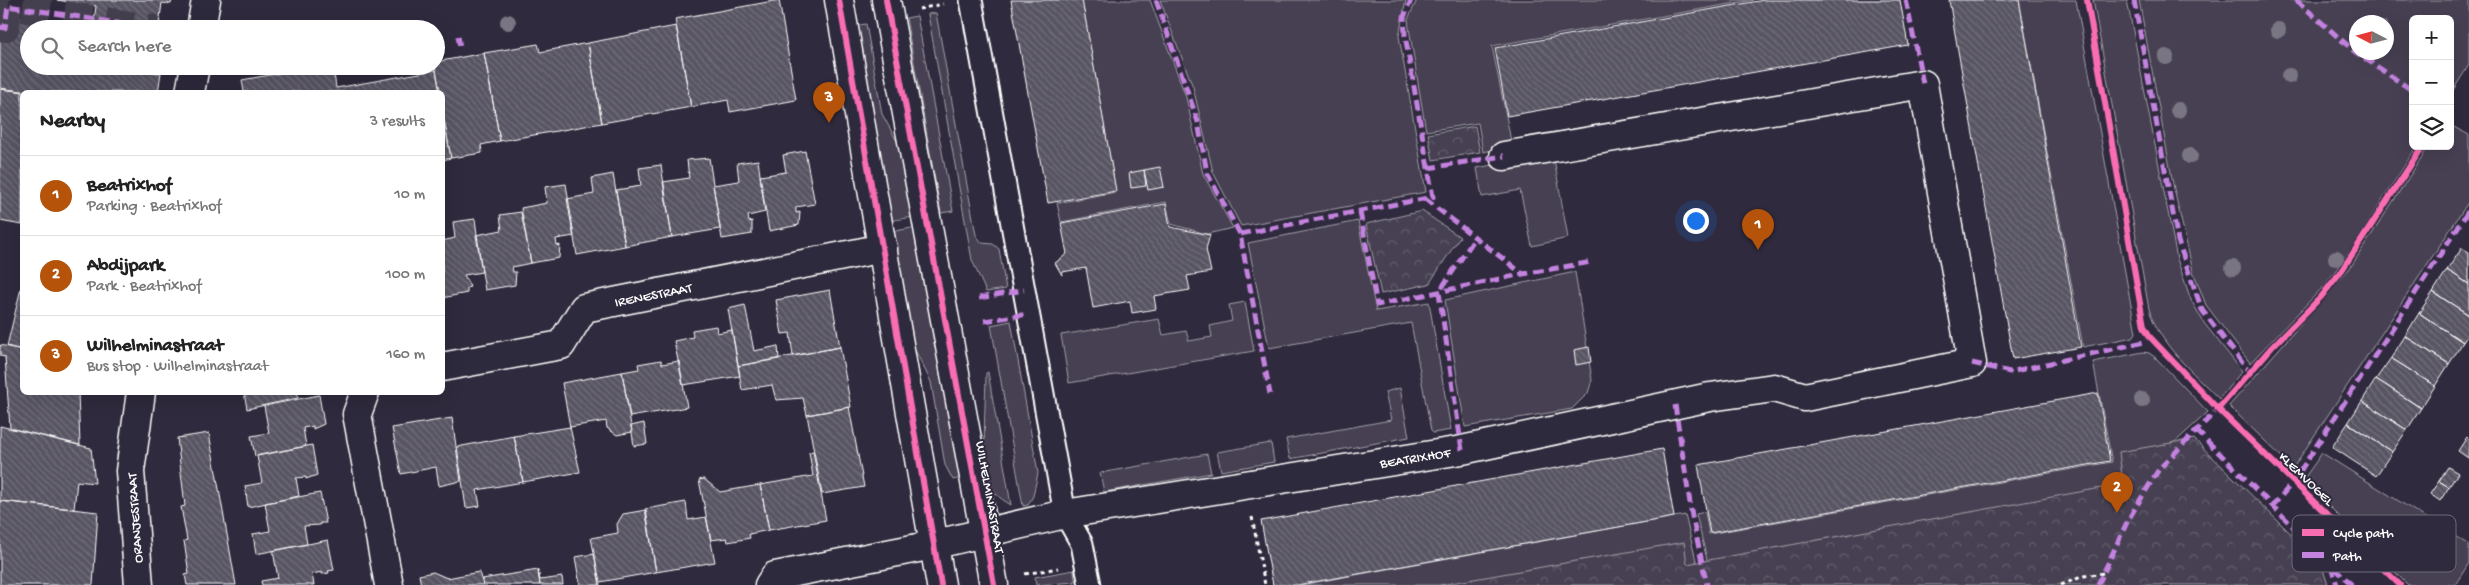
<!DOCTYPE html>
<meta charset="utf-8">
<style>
body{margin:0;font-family:"Gochi Hand",sans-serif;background:#f2f2f2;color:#222}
.controls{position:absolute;right:15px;top:15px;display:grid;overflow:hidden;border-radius:8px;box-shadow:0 5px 20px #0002}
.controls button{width:45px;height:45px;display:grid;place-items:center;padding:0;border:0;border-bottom:1px solid #e0e0e0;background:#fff;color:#222;font:25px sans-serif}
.compass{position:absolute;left:2349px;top:15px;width:45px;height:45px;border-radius:50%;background:#fff;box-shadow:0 5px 20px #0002;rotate:276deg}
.you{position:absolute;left:1695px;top:220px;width:18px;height:18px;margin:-12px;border:4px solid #fff;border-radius:50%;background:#1a73e8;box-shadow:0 0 0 8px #1a73e833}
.badge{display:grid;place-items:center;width:32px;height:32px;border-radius:50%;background:#b45309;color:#fff;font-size:16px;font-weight:700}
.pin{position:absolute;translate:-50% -41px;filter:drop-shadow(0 1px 2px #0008)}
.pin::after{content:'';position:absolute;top:26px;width:18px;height:15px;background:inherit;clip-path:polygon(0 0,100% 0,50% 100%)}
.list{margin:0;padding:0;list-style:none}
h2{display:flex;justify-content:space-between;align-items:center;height:65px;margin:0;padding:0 20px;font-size:21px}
h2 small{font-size:16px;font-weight:400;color:#767676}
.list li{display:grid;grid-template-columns:32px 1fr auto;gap:15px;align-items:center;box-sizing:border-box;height:80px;padding:0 20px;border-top:1px solid #e0e0e0}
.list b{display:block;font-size:19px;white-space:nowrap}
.list p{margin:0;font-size:16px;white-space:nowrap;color:#767676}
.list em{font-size:16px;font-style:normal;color:#767676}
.icon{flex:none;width:28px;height:28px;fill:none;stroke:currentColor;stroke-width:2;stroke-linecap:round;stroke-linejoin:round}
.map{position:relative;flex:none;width:2469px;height:585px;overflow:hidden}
.search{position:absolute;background:#fff;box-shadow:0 5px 20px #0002;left:20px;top:20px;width:425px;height:55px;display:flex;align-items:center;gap:12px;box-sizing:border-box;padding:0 18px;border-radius:28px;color:#767676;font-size:19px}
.panel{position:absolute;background:#fff;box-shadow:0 5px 20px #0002;left:20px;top:90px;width:425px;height:305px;border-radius:8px}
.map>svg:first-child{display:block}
.grass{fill:#464152;stroke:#a2a0a8;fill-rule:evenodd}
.park{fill:url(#park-crowns);stroke:#a2a0a8}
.building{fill:url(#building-back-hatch);stroke:#fff}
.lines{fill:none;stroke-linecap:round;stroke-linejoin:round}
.pedestrian-tunnel{stroke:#443f50;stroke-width:28;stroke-dasharray:28 14;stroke-linecap:butt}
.service-casing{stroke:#fff;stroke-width:25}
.minor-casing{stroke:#fff;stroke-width:31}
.tertiary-casing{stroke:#fff;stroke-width:31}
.path{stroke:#fff;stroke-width:3;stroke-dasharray:4 4;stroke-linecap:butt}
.service{stroke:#2f2a3d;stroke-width:21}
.minor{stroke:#2f2a3d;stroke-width:28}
.tertiary{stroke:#2f2a3d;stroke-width:28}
.quiet{stroke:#c483df;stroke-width:5;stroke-dasharray:10 5;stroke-linecap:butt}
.cycleway-casing{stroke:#2f2a3d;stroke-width:9}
.cycleway{stroke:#f96db3;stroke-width:6}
.tree{fill:#797582}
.labels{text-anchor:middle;stroke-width:4;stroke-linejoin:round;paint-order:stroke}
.street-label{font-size:14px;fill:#fff;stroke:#2f2a3d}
.key{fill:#2f2a3d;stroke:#6d6a77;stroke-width:1}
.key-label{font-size:14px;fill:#fff}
</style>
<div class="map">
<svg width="2469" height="585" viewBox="0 0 2469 585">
<defs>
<pattern id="park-crowns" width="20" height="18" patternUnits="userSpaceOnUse" patternTransform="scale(1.25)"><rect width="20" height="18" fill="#464152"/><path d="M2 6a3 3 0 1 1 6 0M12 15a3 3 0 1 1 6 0" fill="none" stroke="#625e6c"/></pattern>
<pattern id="building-back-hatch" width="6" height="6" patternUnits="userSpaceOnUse" patternTransform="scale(1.25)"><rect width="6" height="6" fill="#595564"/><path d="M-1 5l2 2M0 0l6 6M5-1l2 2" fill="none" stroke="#726e7b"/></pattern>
</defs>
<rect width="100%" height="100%" fill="#2f2a3d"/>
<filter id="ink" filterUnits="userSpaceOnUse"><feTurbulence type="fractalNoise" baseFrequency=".02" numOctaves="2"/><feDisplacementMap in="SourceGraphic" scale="10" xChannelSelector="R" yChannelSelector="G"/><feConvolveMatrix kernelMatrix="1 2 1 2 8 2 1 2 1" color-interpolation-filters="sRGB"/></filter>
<g filter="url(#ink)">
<path class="grass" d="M1082,0h68l36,97 17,77 30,54 -26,6 -36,-10 -5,-22 -105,20 -4,-19 59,-11z
M1160,0h246l-7,36 27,156 -185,34 -28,-54 -20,-85z
M1417,0h336l-261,46 20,100 -29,6 -5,-29 -52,8 -17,-103 -1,-9z
M2019,0h57l60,333 -3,4 -50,10z
M2093,0h34l50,259 14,41 13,23 38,48 -23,28c-26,-27 -59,-53 -70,-90z
M2139,0h330v65l-19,30v-76h-37v127h4l-66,103 -26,36 -75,78 -44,-58 -13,-34 -19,-82zM2356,22h30v30h-30z
M936,13l40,222 6,8 11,1 6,5 7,40 -20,3 -14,-32 -44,-246z
M917,16l36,195 -12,2 -35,-195z
M866,24l16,90 21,38 11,65 -26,4 -35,-195z
M2450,125l19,10v66l-176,267 -64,-62 121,-138 79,-122h21z
M1553,153l15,85 -36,8 -12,-56 -38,7 -5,-29z
M1358,221l18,90 53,-9 22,128 -18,3 -2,-2 -20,-108 -142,25 -21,-105z
M917,227l44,251 -8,2 -8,-15 -14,-83 -22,-44 -19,-106z
M1575,272l17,108 -4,13 -16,16 -107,18 -20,-127z
M1245,302l9,49 -185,32 -8,-48 98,-16 4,16 23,-4 3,10 23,-4 -2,-11 22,-5 -3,-16z
M1011,321l27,152 -5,23 -5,9 -5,1 -32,-181z
M2143,352l6,1 7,5 52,54 -35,32 -39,51 -421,90 -17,-71 9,-2 4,22 403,-72 -19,-100z
M988,372l23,133c-8,-5 -16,-10 -20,-18 -11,-25 -5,-85 -5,-114z
M1400,388l9,49 -119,22 -4,-20 105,-19 -6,-28z
M1271,443l3,19 -53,9 -4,-19z
M2322,453l147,92v18l-14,22h-47l-105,-105z
M1207,454l4,19 -107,19 -4,-19z
M1685,515l17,70h-402z
M1074,570l1,12 -39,3 -1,-8z"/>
<path class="park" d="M1475,126l5,26 -47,8 -5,-26z
M1422,211l38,26 -31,47 -48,10 -15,-70z
M2194,439l127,124 7,22h-888l244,-43 3,22 436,-80 -4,-32z"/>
<path class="building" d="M57,0h115l-1,4 -9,-1 -3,22 9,1 -1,3h-74l3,-23z
M779,0l17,100 -66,12 -2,-12 -37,7 -16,-88z
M1011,0h71l34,191 -68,12z
M1764,0h136l8,45 -401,71 -12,-68z
M1949,0h70l62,347 -68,12z
M17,16l67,13h-55v37h124l-1,6 9,1 -3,19h-129l-29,-4v-50l12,2z
M676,26l15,81 -89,16 -14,-80z
M588,43l14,80 -102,18 -16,-88 54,-9 2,8z
M484,53l16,88 -19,4 1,8 -31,5 -9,-49v-17h-2l-5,-26 1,-4z
M319,66h14l3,22 100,-18 4,22h-196l-2,-12z
M0,89l24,3h-2v133l-22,-4z
M442,109l9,49 -9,2z
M805,151l10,53 -19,3v6l4,-1 -1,13 -30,6 -9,-55 26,-4 -3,-17z
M709,158l11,71 -48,8 -9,-55 26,-4 -2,-18z
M758,160l7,52 -17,4 1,6 3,-1v13l-30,5 -9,-54 26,-4 -2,-18z
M661,165l11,72 -47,9 -9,-56 25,-4 -2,-18z
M1160,167l4,20 -16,3 -4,-20z
M1144,170l2,16 -15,2 -2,-15z
M613,174l12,72 -48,9 -10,-56 27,-5 -2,-16z
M566,184l8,52 -18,3 1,7 3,-1 -1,13 -28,5 -10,-55 26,-5 -2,-16z
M1166,204l4,23 40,8 -4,14 5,23 -24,4 3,14 -36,6 2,13 -24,4 -2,-12 -37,7 -7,-40 -24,4v3l-7,-12 12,-9 -6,-31z
M521,212l10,51 -19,4 1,5h3l-1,13 -30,5 -9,-55 26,-5 -2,-15z
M475,219l7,53 -18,3 6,12 -3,1v5l-25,5v-57l13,-3 -2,-16z
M2462,248l7,4v32l-22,-14z
M2447,270l22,14v31l-36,-23z
M22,284v66l-15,-4z
M830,290l10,57 -47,9 -3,-23 -8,1 -6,-34z
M2433,292l36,23v18l-6,9 -44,-29z
M745,305l9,46 24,-5 1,13 -41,7 -10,-57z
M2419,313l44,29 -14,22 -44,-28z
M716,326l1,7 15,-3 8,46 -57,9 -9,-44 19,-4 -1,-7z
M2405,336l44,28 -14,22 -44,-28z
M0,345l22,5v42h56l2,53 -70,-17 -5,-71 -5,-1z
M840,347l11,60 -44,8 -4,-17 -27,2 -4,-15 -30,5 -4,-24z
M1589,347l2,15 -15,3 -2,-15z
M2391,358l44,28 -14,22 -45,-29z
M661,360l1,4 17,-3 8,46 -57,10 -8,-45 17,-3 -1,-5z
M622,372l10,60 -15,3 -10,-7 -1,-7 -36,6 -8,-44z
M2376,379l45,29 -14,22 -45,-29z
M244,392h53l1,6 -51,11z
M2098,393l12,68 -400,72 -12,-68z
M319,395l5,29 -11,5v-3l-10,2 3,18 -51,10 -4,-20 18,-3 -5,-27z
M2362,401l45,29 -15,22 -44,-29z
M849,407l15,80 -42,7 -15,-79z
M452,418l9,63 -22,5 -3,-19 -35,7 -9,-46z
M644,423l3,21 -13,2 -3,-20z
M2348,423l44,29 -16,24 -44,-29z
M0,426l91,22 4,35 -18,-2 -3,28 -74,-8z
M570,427l10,45 -57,10 -9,-46z
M209,433l27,152h-49l-2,-10 4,-1 -5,-33 3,-1 -6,-33 4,-1 -8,-68z
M514,436l9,46 -46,8 3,16 -14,2 -9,-61z
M2467,437l2,2 -1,19 -10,-7z
M312,445l5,30 -11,4v-2l-10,1 3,18 -51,11 -3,-21 17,-3 -5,-27z
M1662,449l12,68 -377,68h-24l-12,-64z
M813,451l13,69 -57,10 -9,-45 53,-9 -4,-24z
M2448,467l10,6 -9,14 -10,-6z
M704,479l16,13 40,-7 9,45 -20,4 1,4 -22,4 -1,-4 -16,2 -12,-60z
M2439,481l10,6 -9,14 -10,-7z
M320,493l6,30h-6v2l-16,1 3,18 -51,10 -3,-20 17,-3 -5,-28z
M0,501l98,11 -5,73h-93z
M686,502l2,18 18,-3 9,45 -59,10 -11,-63z
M646,510l10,62 -56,10 -9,-44 27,-5 -1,-9 6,-10z
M328,540l6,30 -6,1 1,2 -7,1v-2l-10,2 2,11h-52l-1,-4 17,-3 -5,-27z
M594,554l6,31h-20l-5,-28z
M538,570l2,10 22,-3 1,8h-23z
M538,570l2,15h-57l-1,-6z
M433,572l14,6 32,-6 4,13h-62l-2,-10z"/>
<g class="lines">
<path class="pedestrian-tunnel" d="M0,27l5,1 3,-22 149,23"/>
<defs>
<path id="service" d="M971,0l94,514 17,30 8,41"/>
<path id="minor" d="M201,29l5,-29
M190,92l5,-26
M442,367l119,-22 23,-37 299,-60
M365,392l-8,22 32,171
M139,585l-9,-114 11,-79
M769,585l6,-9 148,-29 142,-33 397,-64 248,-53 64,-9 31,9 167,-34 -49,-279 -419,72"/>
<path id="tertiary" d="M839,0l102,585
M886,0l108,585"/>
</defs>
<use href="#service" class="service-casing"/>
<use href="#minor" class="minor-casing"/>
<use href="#tertiary" class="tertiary-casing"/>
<path class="path" d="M919,9l24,-5
M1252,517l13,68
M1025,574l33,-6
M2061,585l23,-9 20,-3"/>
<use href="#service" class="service"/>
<use href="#minor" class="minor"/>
<use href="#tertiary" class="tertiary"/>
<path class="quiet" d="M1156,0l42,122 9,51 33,61 30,160
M1906,0l17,84
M2134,0l44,241 24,69 48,63
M2296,0l58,51 59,40
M0,27l5,1 3,-22 149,23
M458,36l2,11
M375,66l1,6
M1428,168l76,-12
M1425,199l98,75
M1360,212l17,93 146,-31 69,-12
M1240,234l193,-37 -28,-162 -1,-18 7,-17
M979,298l45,-8
M984,321l44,-7
M1972,363l38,9 134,-30 6,-5
M1675,405l17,111 15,69
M2196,430l156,155
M1462,450l-23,-158 36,-54
M2272,507l21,-25 176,-272
M2331,566l6,19
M2098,585l30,-65 31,-51 59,-60"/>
<defs>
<path id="cycleway" d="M839,0l102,585
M886,0l108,585
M2087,0l57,326 6,11 68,72 54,-62 49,-50 21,-27 81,-124
M2218,409l182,176"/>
</defs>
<use href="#cycleway" class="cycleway-casing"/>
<use href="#cycleway" class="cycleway"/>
</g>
<g class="tree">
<circle cx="508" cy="22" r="8"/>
<circle cx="2278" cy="30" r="8"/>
<circle cx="2166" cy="57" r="8"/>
<circle cx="2289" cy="76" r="8"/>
<circle cx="2178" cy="110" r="8"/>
<circle cx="2190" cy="156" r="8"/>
<circle cx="2336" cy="258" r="8"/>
<circle cx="2233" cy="268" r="8"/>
<circle cx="2142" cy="400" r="8"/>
</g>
</g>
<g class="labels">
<g class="street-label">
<text transform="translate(653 294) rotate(-11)" y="5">IRENESTRAAT</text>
<text transform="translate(1415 457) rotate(-9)" y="5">BEATRIXHOF</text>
<text transform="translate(2307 478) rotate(44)" y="5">KLEMVOGEL</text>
<text transform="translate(991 497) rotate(80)" y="5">WILHELMINASTRAAT</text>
<text transform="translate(134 518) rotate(-94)" y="5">ORANJESTRAAT</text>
</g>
</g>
<rect x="2292" y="515" width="164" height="57" rx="8" class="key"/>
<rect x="2302" y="529" width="22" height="7" fill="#f96db3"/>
<rect x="2302" y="552" width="22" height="6" fill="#c483df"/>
<g class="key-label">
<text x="2333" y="537">Cycle path</text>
<text x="2333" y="560">Path</text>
</g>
</svg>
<div class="controls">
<button>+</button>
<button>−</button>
<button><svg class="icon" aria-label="layers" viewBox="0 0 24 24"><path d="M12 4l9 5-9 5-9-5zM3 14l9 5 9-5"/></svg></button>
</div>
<svg class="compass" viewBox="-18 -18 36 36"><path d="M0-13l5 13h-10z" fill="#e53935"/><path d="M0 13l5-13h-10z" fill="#767676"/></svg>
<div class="you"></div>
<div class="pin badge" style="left:1758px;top:250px">1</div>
<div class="pin badge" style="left:2117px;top:513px">2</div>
<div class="pin badge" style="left:829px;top:123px">3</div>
<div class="search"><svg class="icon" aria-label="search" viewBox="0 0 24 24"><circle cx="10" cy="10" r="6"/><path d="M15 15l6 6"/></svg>Search here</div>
<section class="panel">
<h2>Nearby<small>3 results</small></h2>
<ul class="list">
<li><span class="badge">1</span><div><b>Beatrixhof</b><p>Parking · Beatrixhof</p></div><em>10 m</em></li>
<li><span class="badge">2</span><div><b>Abdijpark</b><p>Park · Beatrixhof</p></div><em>100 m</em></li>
<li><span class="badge">3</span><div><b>Wilhelminastraat</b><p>Bus stop · Wilhelminastraat</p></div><em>160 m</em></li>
</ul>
</section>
</div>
